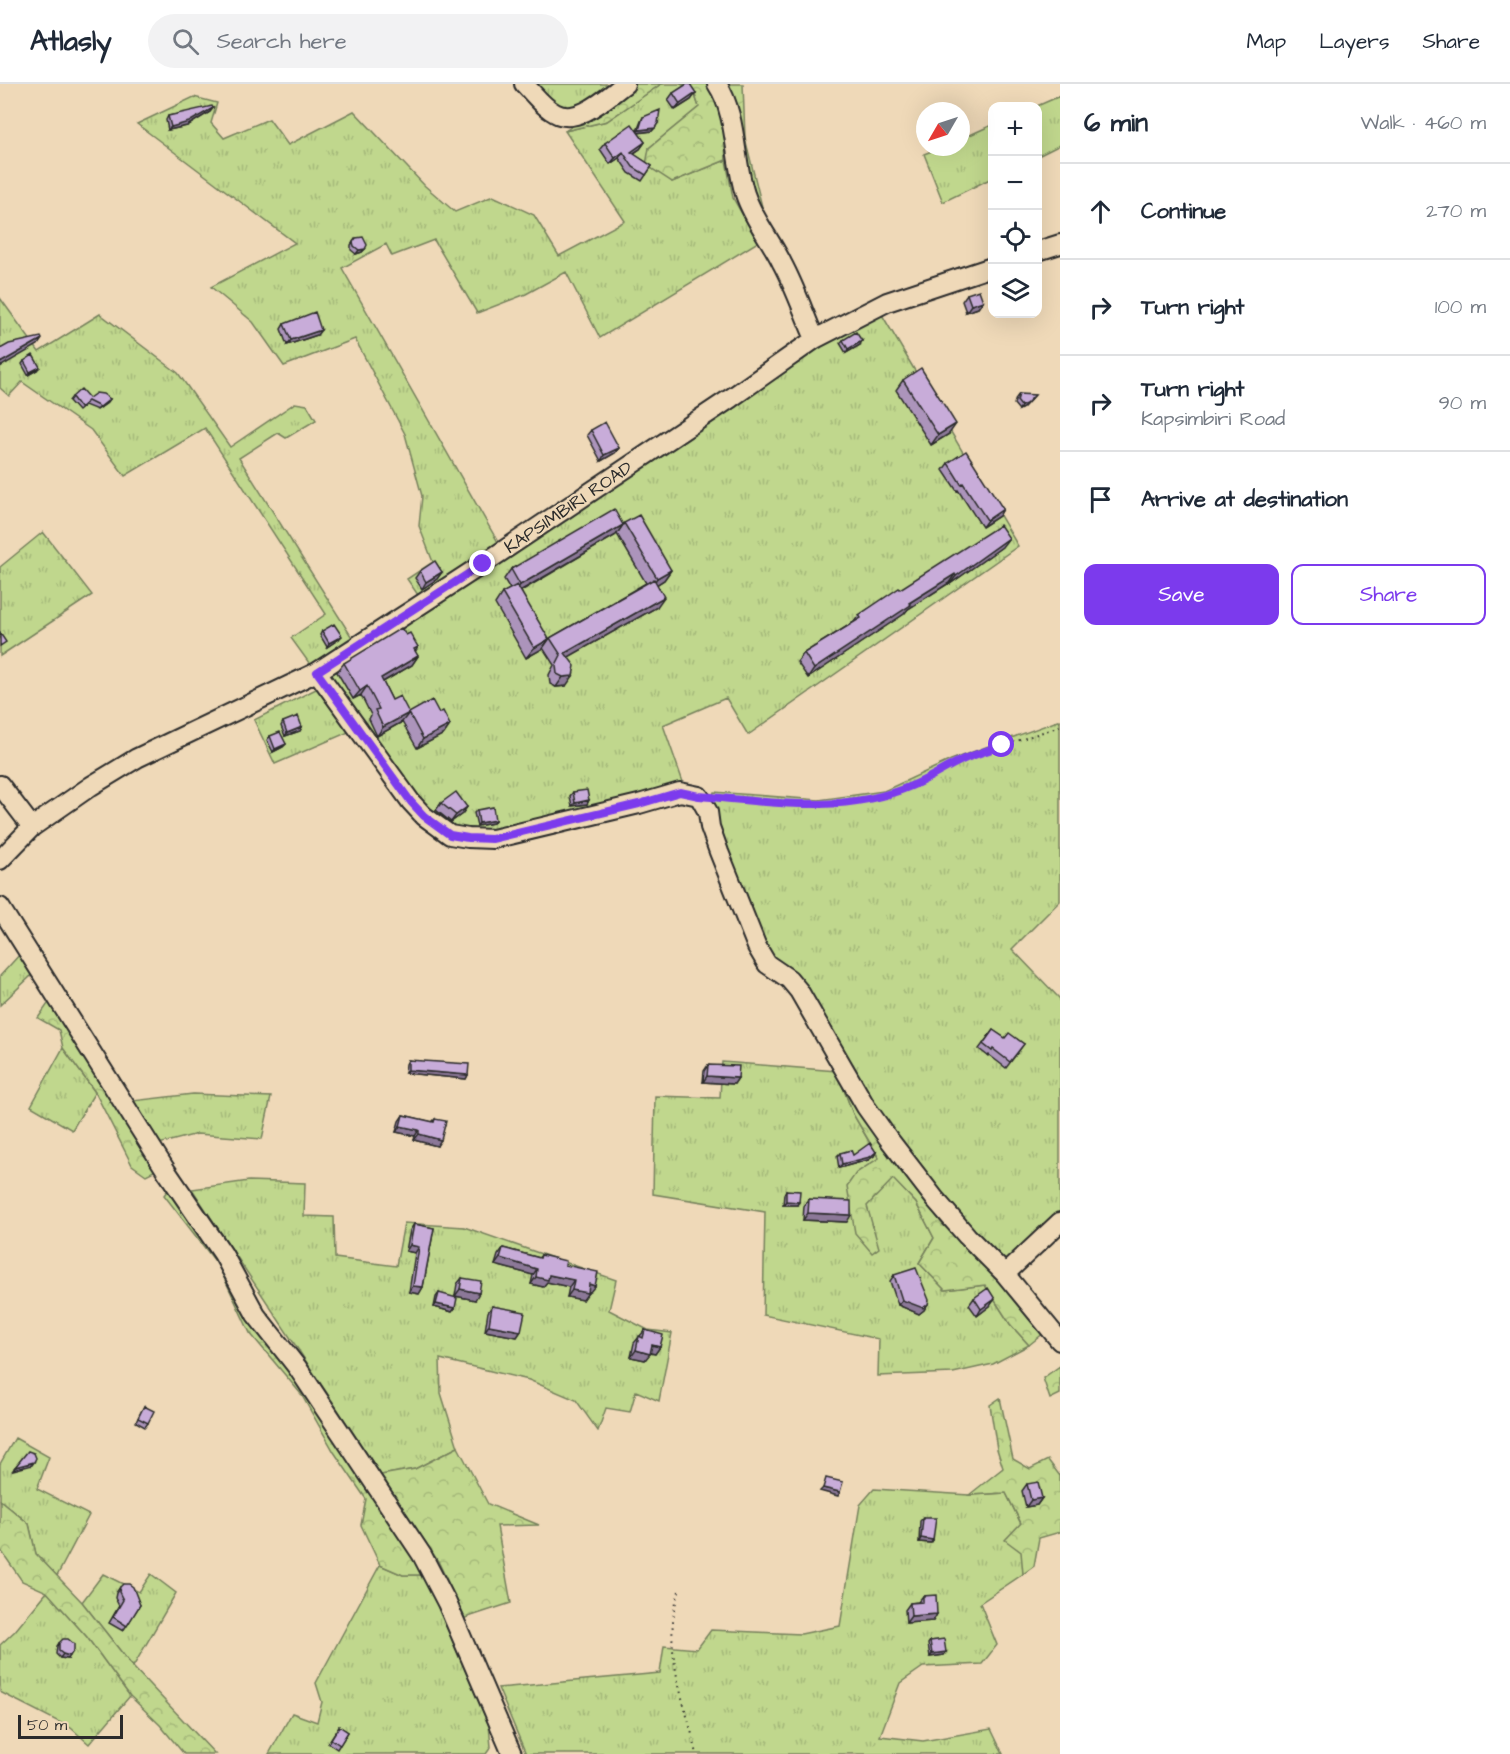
<!DOCTYPE html>
<meta charset="utf-8">
<style>
body{margin:0;font-family:"Architects Daughter",sans-serif;background:#f2f2f3;color:#1f2937}
.controls{position:absolute;right:18px;top:18px;display:grid;overflow:hidden;border-radius:12px;box-shadow:0 6px 24px #0002}
.controls button{width:54px;height:54px;display:grid;place-items:center;padding:0;border:0;border-bottom:2px solid #e0e1e3;background:#fff;color:#1f2937;font:30px sans-serif}
.compass{position:absolute;left:916px;top:18px;width:54px;height:54px;border-radius:50%;background:#fff;box-shadow:0 6px 24px #0002;rotate:231deg}
.scale{position:absolute;left:18px;bottom:15px;width:105px;box-sizing:border-box;padding-left:6px;border:3px solid #2b2b2b;border-top:0;font-size:16px;line-height:21px;white-space:nowrap;color:#2b2b2b;-webkit-text-stroke:4px #efd9b8;paint-order:stroke}
.stop{position:absolute;width:18px;height:18px;margin:-14px;border:4px solid #7c3aed;border-radius:50%;background:#fff}
.stop.end{background:#7c3aed;border-color:#fff;box-shadow:0 2px 6px #0008}
.list{margin:0;padding:0;list-style:none}
h2{display:flex;justify-content:space-between;align-items:center;height:78px;margin:0;padding:0 24px;font-size:26px}
h2 small{font-size:20px;font-weight:400;color:#747a83}
.list li{display:grid;grid-template-columns:39px 1fr auto;gap:18px;align-items:center;box-sizing:border-box;height:96px;padding:0 24px;border-top:2px solid #e0e1e3}
.list b{display:block;font-size:22px;white-space:nowrap}
.list p{margin:0;font-size:20px;white-space:nowrap;color:#747a83}
.list em{font-size:20px;font-style:normal;color:#747a83}
.actions{display:flex;gap:12px;padding:18px 24px}
.actions a{flex:1;padding:14px 0;border:2px solid #7c3aed;border-radius:12px;text-align:center;font-size:21px;color:#7c3aed}
.actions .main{background:#7c3aed;color:#fff}
.icon{flex:none;width:33px;height:33px;fill:none;stroke:currentColor;stroke-width:2;stroke-linecap:round;stroke-linejoin:round}
.map{position:relative;flex:none;width:1060px;height:1670px;overflow:hidden}
header{display:flex;align-items:center;gap:36px;box-sizing:border-box;height:84px;padding:0 30px;background:#fff;border-bottom:2px solid #e0e1e3}
header strong{font-size:28px}
nav{display:flex;gap:33px;margin-inline-start:auto;font-size:21px}
.search{width:420px;height:54px;background:#f2f2f3;display:flex;align-items:center;gap:15px;box-sizing:border-box;padding:0 21px;border-radius:33px;color:#747a83;font-size:22px}
main{display:flex}
aside{flex:1;background:#fff}
.map>svg:first-child{display:block}
.grass{fill:url(#grass-tufts);stroke:#76815c;stroke-width:1.5}
.forest{fill:url(#forest-crowns);stroke:#76815c;stroke-width:1.5}
.lines{fill:none;stroke-linecap:round;stroke-linejoin:round}
.minor-casing{stroke:#2b2b2b;stroke-width:22}
.path{stroke:#2b2b2b;stroke-width:2;stroke-dasharray:1.5 4.5;stroke-linecap:butt}
.minor{stroke:#efd9b8;stroke-width:18}
.wall{fill:#ac94bb;stroke:#2b2b2b;stroke-width:1.5}
.shaded-wall{fill:#8c7898;stroke:#2b2b2b;stroke-width:1.5}
.building{fill:#c8acd9;stroke:#2b2b2b;stroke-width:1.5}
.route{stroke:#7c3aed;stroke-width:8}
.labels{text-anchor:middle;stroke-width:4.5;stroke-linejoin:round;paint-order:stroke}
.street-label{font-size:18px;fill:#2b2b2b;stroke:#efd9b8}
</style>
<header>
<strong>Atlasly</strong>
<div class="search"><svg class="icon" aria-label="search" viewBox="0 0 24 24"><circle cx="10" cy="10" r="6"/><path d="M15 15l6 6"/></svg>Search here</div>
<nav><a>Map</a><a>Layers</a><a>Share</a></nav>
</header>
<main>
<div class="map">
<svg width="1060" height="1670" viewBox="0 0 1060 1670">
<defs>
<pattern id="grass-tufts" width="24" height="20" patternUnits="userSpaceOnUse" patternTransform="scale(1.5)"><rect width="24" height="20" fill="#c0d78d"/><path d="M3 7l-1-3M5 7V3M7 7l1-3M15 17l-1-3M17 17v-4M19 17l1-3" fill="none" stroke="#a5b97a"/></pattern>
<pattern id="forest-crowns" width="20" height="18" patternUnits="userSpaceOnUse" patternTransform="scale(1.5)"><rect width="20" height="18" fill="#c0d78d"/><path d="M2 6a3 3 0 1 1 6 0M12 15a3 3 0 1 1 6 0" fill="none" stroke="#a5b97a"/></pattern>
</defs>
<rect width="100%" height="100%" fill="#efd9b8"/>
<filter id="ink" filterUnits="userSpaceOnUse"><feTurbulence type="fractalNoise" baseFrequency=".0167" numOctaves="2"/><feDisplacementMap in="SourceGraphic" scale="12" xChannelSelector="R" yChannelSelector="G"/><feConvolveMatrix kernelMatrix="1 2 1 2 8 2 1 2 1" color-interpolation-filters="sRGB"/></filter>
<g filter="url(#ink)">
<path class="grass" d="M536,0h75l-3,6 -35,20 -16,-3z
M661,0h20l12,5 6,18 -50,41 23,34 54,-22 7,38 25,44 -158,96 -34,-66 -40,22 -49,19 -43,-73 -42,16 -6,-12 -44,24 157,276 -81,51 -11,-16 26,-17 -14,-36 3,-30 -17,-62 -50,-95 -71,27 -31,-44 -42,-35 84,-44 -158,-119 57,-27 23,6 -6,20 13,15 45,-19 19,26 66,-34 71,75 30,26 38,-16 41,19 25,41 66,-35 -60,-90 42,-10z
M1060,12v49l-22,11 -1,-50z
M992,41v53l-49,24 -19,-48 18,-7h19v-8z
M0,214l39,54 61,-38 78,59 52,74 65,-44 12,2 9,15 -30,18 -8,-5 -39,25 114,181 -41,28 -21,-29 35,-24 -121,-186 -80,48 -34,-46 -69,-48 -13,14 -9,-8z
M881,229l137,233 -270,189 -22,-37 -63,27 21,60 -188,45 -33,3 -36,-22 -100,-138 493,-327z
M43,448l49,63 -92,61v-89z
M320,603l31,44 -76,33 -21,-44z
M1060,636v181l-48,48 48,50v214l-55,53 -37,-36 -77,-97 -121,-175 -35,-76 -24,-79 3,-11 105,8 65,-9 67,-31z
M21,869l12,21 -33,31v-29z
M63,964l32,44 -23,38 -41,-24z
M722,978l115,9 16,43 26,45 -22,14 9,32 27,-27 23,25 18,35 -15,25 26,27 40,-5 25,39 19,21 -36,19 -40,9 -75,3 1,-37 -116,-24 2,-103 -112,-18 2,-98 65,2z
M193,1010l78,3 -9,42 -65,-5 -38,10 -27,-43z
M249,1097l56,2 -1,33 30,1 1,41 61,8 8,-43 60,4 152,53 -7,30 39,20 24,3 -13,68 -23,-10 -6,21 -24,-4 -8,23 -22,-31 -47,-20 -89,-21 1,34 17,54 -43,22 -34,6 -189,-286z
M15,1354l34,19 -12,32 52,26 -32,61 -21,-22 -7,-30 -29,-24v-36z
M874,1405l95,6 37,-2 15,31 2,50 -43,29 17,42 -15,19 -59,3 -23,16 -20,53 43,5 68,-12 12,25h-477l-28,-66 162,-15 4,-27 33,3 14,-19 90,4 39,-8 20,-121z
M380,1481l23,10h21l65,150 2,22 -5,7h-217l23,-41 25,9 5,-20 -6,-19z
M103,1490l36,18 12,-18 25,19 -43,74 -51,-65z
M47,1508l40,45 43,59 -41,48 -18,-16 -71,-36v-47l15,-14z"/>
<path class="forest" d="M635,0h26l-54,37 -42,10z
M681,0h25c21,18 18,51 20,76l-54,22 -26,-17 3,-17 50,-41 -6,-18z
M723,0h20l2,54 21,85 -12,-20z
M50,917l108,168 -12,6 -14,-10 -37,-73 -32,-44 -4,-18 -21,-12z
M837,987l50,81 57,74 53,47 47,60 -15,12 -19,-21 -25,-39 -40,5 -26,-27 15,-25 -18,-35 -23,-24 -26,27 12,42 -7,5 -17,-20 -8,-47 9,-13 23,-15 -26,-44z
M170,1103l121,178 133,210h-21l-23,-10 -19,-40 5,-26 -32,-47 -33,-58 -51,-61 -32,-68 -54,-70z
M1060,1282v28l-10,5 -7,-21z
M1000,1314l13,61 17,10 18,-9 12,16v56l-21,6 -5,28 -11,8 -2,-22 -16,-12 16,-17 -15,-30 -37,2 34,-27 -6,-19 -7,-44z
M458,1363l30,57 51,21 -42,1 14,77 -46,15 -27,-57 -57,-86 34,-6z
M0,1416l29,24 7,30 46,48 51,65 82,87h-31l-24,-29 -30,-29 -43,-59 -40,-45 -25,-11 -22,-32z"/>
<g class="lines">
<defs>
<path id="minor" d="M524,0c10,10 19,23 31,29 23,13 53,-17 70,-29
M717,0c20,30 17,76 28,110 8,25 26,46 37,69 13,24 22,51 33,76
M1038,167l22,-7
M317,588l94,130 13,14 26,19 18,3 25,1 146,-35 41,-12 19,4 9,16 2,15 9,25 38,95 10,17 22,15 10,12 67,116 22,31 47,61 32,37 38,38 55,67
M0,701l32,42
M0,776l32,-33 59,-41 46,-28 180,-86 166,-108 248,-166 84,-59 72,-37 105,-35
M0,823l167,265 56,82 33,61 41,52 125,188 25,48 65,151
M1005,1190l55,-52"/>
</defs>
<use href="#minor" class="minor-casing"/>
<path class="path" d="M719,714l97,8 61,-9 33,-10 55,-28 95,-33
M679,1507c-18,58 5,107 18,163"/>
<use href="#minor" class="minor"/>
</g>
<path class="wall" d="M673,9h23l-5,7 -16,10 -7,-10z
M213,24l-3,4 -23,14 -19,4 -2,-10 2,-4z
M643,33l15,6 -6,8 -14,2 7,9 -5,7 -7,5 19,12 -10,15 -13,-8 -10,-15 -9,6 -10,-15 5,-6 32,-12 4,-10z
M356,154l9,11 -3,3 -6,2 -5,-4v-5z
M967,210l16,7 -5,7 -12,4 -4,-11z
M284,240l33,11 -30,10 -6,-16z
M843,256l17,5 -14,8 -6,-10z
M24,277l13,9 -9,5 -6,-11z
M903,296l46,54 -18,11 -35,-55z
M1019,310l13,4 -9,10 -4,2 -5,-6 2,-6z
M72,313l17,1 21,1 -3,4 -10,7 -12,-5 -7,6 -9,-10z
M591,346l28,18 -4,5 -14,8 -14,-26z
M948,379l55,46 -4,7 -17,11 -24,-37 -1,1 -14,-21z
M624,439l47,47 -7,10 -7,4v23l-89,50 -2,29 -10,1 -6,-3 -1,-9 5,-10 -11,-17 7,-10 96,-55 -29,-49z
M616,451l-95,56 21,58 -16,9 -31,-54 7,-11 8,-4 -6,-10 7,-10z
M1002,463l-52,37 -1,-1 -41,26 -4,5 -96,64 -11,-16 7,-9 50,-31 5,-7 41,-26z
M420,487l22,1 -5,7 -15,10 -7,-11z
M322,547l17,8 -12,8 -7,-12z
M406,551l12,12 -3,5 3,4 -6,9 -29,17 9,18 17,13h30l11,12 -6,9 -27,14 -15,-26 -25,14 -8,-17 2,-4 -10,-20 -8,4 -16,-27 7,-9z
M283,638l19,5 -2,4 -15,5 -4,-10z
M270,652l16,8 -3,3 -10,5 -6,-12z
M573,708l16,8 -2,4 -15,2 -2,-10z
M441,719l26,4 -5,7 -11,8 -15,-12z
M477,726l18,10 -2,3 -16,3 -3,-13z
M993,946l12,8 19,6 -18,24 -17,-13 -1,1 -9,-7z
M408,976l60,15 -2,4 -61,-6 1,-9z
M708,981l30,13 -4,6 -31,-2 1,-11z
M403,1031l29,7 3,-3 2,27 -23,-6 1,-4 -19,-4 3,-11z
M876,1068l-2,4 -6,4 -29,8 -2,-12 3,-3 13,2z
M786,1106l11,15h-14l1,-11z
M809,1115l38,23 -44,-2 1,-14z
M414,1140l20,4 -11,59 -4,7 -10,-2 6,-39 -9,-2 4,-21z
M503,1164l36,10 2,-3 24,10 25,27h-2l-5,8 -16,-3 2,-10 -22,-5 -4,5 -12,-3 2,-9 -38,-10 3,-10z
M894,1191l30,35 -5,4 -21,-9 -8,-24z
M462,1194l13,22 -20,-4 2,-12z
M439,1209l16,15 -3,4 -18,-5 2,-10z
M974,1214l16,8 -13,10 -8,-11z
M492,1222l29,25 -4,6 -32,-6 3,-19z
M645,1246l15,17 -5,7 -5,-1 -5,7 -14,-3 3,-14z
M144,1322l4,17 -3,4 -9,-5z
M1027,1400l15,14 -5,7 -11,2 -4,-16z
M923,1434l10,22 -2,3 -12,-1 1,-21z
M120,1503l20,18 -17,26 -14,-8 10,-17 -4,-8 1,-5z
M923,1512l14,18 -4,7 -27,2 -1,-13 5,-7 8,-1z
M930,1557l16,11 -2,3 -14,2 -2,-13z
M59,1559l9,16 -8,-1 -4,-4 1,-8z
M339,1642l9,6 -11,17 -9,-6z"/>
<path class="shaded-wall" d="M696,9l-5,7 -16,10 5,-6z
M213,24l-3,4 -23,14 -19,4 3,-3z
M655,44l-3,3 -16,2 3,-3z
M645,58l-5,7 -14,9 5,-6z
M623,68l-4,6 -9,6 5,-6z
M365,165l-3,3 -6,2 3,-4z
M983,217l-5,7 -12,4 5,-7z
M321,246l-4,5 -30,10 4,-5z
M42,255l-4,6 -38,22v-4z
M862,257l-2,4 -14,8 2,-4z
M40,283l-3,3 -9,5 2,-3z
M1035,311l-12,13 -4,2 2,-4z
M110,315l-3,4 -10,7 3,-3z
M956,340l-7,10 -18,11 7,-10z
M619,364l-4,5 -14,8 3,-6z
M1003,425l-4,7 -17,11 5,-7z
M623,441l-7,10 -103,60 7,-10z
M1009,454l-7,9 -52,37 6,-8z
M671,486l-7,10 -14,9 7,-11z
M442,488l-5,7 -15,10 4,-7z
M955,490l-6,9 -41,26 -4,5 -96,64 6,-9 95,-66z
M664,513l-7,10 -99,56 7,-10z
M342,552l-3,3 -12,8 2,-4z
M549,555l-7,10 -16,9 8,-10z
M418,572l-6,9 -38,22 7,-9z
M573,592l-7,10 -10,1 7,-10z
M367,602l-6,9 -8,4 7,-8z
M409,629l-7,9 -25,14 6,-9z
M450,641l-6,9 -27,14 6,-9z
M302,643l-2,4 -15,5 2,-3z
M286,660l-3,3 -10,5 2,-3z
M589,716l-2,4 -15,2 3,-3z
M467,723l-5,7 -11,8 5,-7z
M495,736l-2,3 -16,3 2,-3z
M408,986l60,5 -2,4 -61,-6z
M707,992l31,2 -4,6 -31,-2z
M400,1042l19,4 -4,6 -19,-4z
M419,1050l22,6 -4,6 -23,-6z
M876,1068l-2,4 -6,4 -29,8 3,-4z
M786,1117l13,1 -2,3h-14z
M808,1129l43,2 -4,7 -44,-2z
M410,1161l9,2 -4,6 -9,-2z
M500,1174l37,11 -4,6 -38,-10z
M549,1191l25,5 -5,7 -22,-5 -4,5 -12,-3 5,-7z
M589,1200l6,2 -5,6 -5,-1z
M413,1202l10,1 -4,7 -10,-2z
M460,1205l19,4 -4,7 -20,-4z
M572,1206l16,3 -5,7 -16,-3z
M995,1215l-5,7 -13,10 4,-7z
M902,1216l26,4 -4,6 -5,4 -21,-9z
M436,1220l19,4 -3,4 -18,-5z
M489,1241l32,6 -4,6 -32,-6z
M652,1261l8,2 -5,7 -8,-2z
M636,1266l14,4 -5,6 -14,-3z
M34,1378l-2,3 -19,5 2,-3z
M823,1404l17,4 -2,4 -18,-5z
M1042,1414l-5,7 -11,2 5,-7z
M921,1454l12,2 -2,3 -12,-1z
M937,1530l-4,7 -27,2 5,-7z
M946,1568l-2,3 -14,2 2,-3z
M63,1570l7,2 -2,3 -8,-1z"/>
<path class="building" d="M687,0h3l6,9 -16,11 -7,-11z
M212,22l1,2 -24,14 -18,5 -3,-11z
M660,26l-2,13 -3,5 -16,2 4,-13z
M632,40l13,18 -14,10 21,14 -6,9 -13,-8 -10,-15 -8,6 -10,-15z
M363,153l4,8 -2,4 -6,1 -5,-4 -1,-4 3,-4z
M979,206l4,11 -12,4 -4,-11z
M315,228l6,18 -30,10 -7,-16z
M856,248l6,9 -14,8 -5,-9z
M41,253l1,2 -42,24v-14l9,-5z
M33,271l7,12 -10,5 -6,-11z
M921,284l35,56 -18,11 -35,-55z
M81,305l8,9 7,-5 7,1 7,5 -10,8 -12,-6 -8,7 -8,-11z
M1019,310l16,1 -9,9 -5,2 -4,-5z
M605,338l14,26 -15,7 -13,-25z
M966,367l37,58 -16,11 -24,-37 -2,1 -13,-21z
M614,425l9,16 -103,60 -9,-16z
M639,431l32,55 -14,8 -33,-55z
M1000,441l9,13 -53,38 -1,-2 -46,29 2,2 -97,64 -10,-16 57,-35 -2,-3 40,-27 1,1z
M435,477l7,11 -16,10 -6,-11z
M654,495l10,18 -99,56 10,13 -2,10 -10,1 -6,-3 -1,-9 5,-10 -11,-17z
M517,501l32,54 -15,9 -32,-55z
M334,540l8,12 -13,7 -7,-12z
M401,544l5,7 4,-2 8,14 -4,2 4,7 -37,22 11,22 8,-4 9,17 23,-13 7,13 4,-2 7,14 -27,14 -14,-26 -26,14 -8,-17 4,-1 -12,-23 -7,5 -16,-28z
M0,549l6,9 -6,4z
M298,632l4,11 -15,6 -4,-11z
M280,648l6,12 -11,5 -5,-13z
M587,706l2,10 -14,3 -2,-11z
M456,708l11,15 -11,8 -15,-12z
M493,723l2,13 -16,3 -2,-13z
M993,946l12,8 4,-5 15,11 -14,18 -17,-13 -1,2 -9,-7z
M408,976l61,4 -1,11 -60,-5z
M708,981l31,1 -1,12 -31,-2z
M403,1031l31,7 1,-3 11,2 -5,19 -22,-6v-4l-19,-4z
M870,1059l6,9 -6,5 -28,7 -2,-11 11,-3 2,5z
M786,1106l14,1 -1,11 -13,-1z
M809,1115l42,2v14l-43,-2z
M414,1140l20,4 -11,59 -10,-1 6,-39 -9,-2z
M503,1164l37,10 1,-3 25,6 -1,4 33,7 -3,14 -6,-2 -1,9 -16,-3 2,-10 -25,-5 -1,5 -12,-3 1,-8 -37,-11z
M916,1184l13,32 -1,4 -5,4 -21,-8 -8,-25z
M462,1194l19,3 -2,12 -19,-4z
M988,1204l7,11 -14,10 -7,-11z
M439,1209l18,5 -2,10 -19,-4z
M492,1222l33,6 -4,19 -32,-6z
M645,1246l18,5 -3,12 -8,-2 -2,9 -14,-4 3,-14 4,2z
M144,1322l10,5 -6,12 -10,-5z
M28,1367l6,2 2,5 -2,4 -19,5z
M826,1394l17,4 -3,10 -17,-4z
M1038,1398l4,16 -11,2 -4,-16z
M923,1434h13l-3,22 -12,-2z
M123,1500h6l4,3 7,18 -13,21 -14,-9 10,-17 -4,-8 1,-5z
M936,1511l1,19 -26,2 -1,-13 13,-1v-6z
M63,1555h5l6,5v6l-4,6 -7,-2 -4,-3v-8z
M944,1555l2,13 -14,2 -2,-13z
M339,1642l9,6 -8,13 -9,-6z"/>
</g>
<g class="lines" filter="url(#ink)">
<path class="route" d="M483,480l-166,108 94,130 13,14 26,19 18,3 24,1 147,-35 41,-12 19,4c70,6 144,19 212,-10 18,-7 35,-19 53,-27 12,-5 26,-9 38,-14"/>
</g>
<g class="labels">
<g class="street-label">
<text transform="translate(568 423) rotate(-34)" y="6">KAPSIMBIRI ROAD</text>
</g>
</g>
</svg>
<div class="controls">
<button>+</button>
<button>−</button>
<button><svg class="icon" aria-label="locate" viewBox="0 0 24 24"><circle cx="12" cy="12" r="6"/><path d="M12 2v4M12 18v4M2 12h4M18 12h4"/></svg></button>
<button><svg class="icon" aria-label="layers" viewBox="0 0 24 24"><path d="M12 4l9 5-9 5-9-5zM3 14l9 5 9-5"/></svg></button>
</div>
<svg class="compass" viewBox="-18 -18 36 36"><path d="M0-13l5 13h-10z" fill="#e53935"/><path d="M0 13l5-13h-10z" fill="#747a83"/></svg>
<div class="scale">50 m</div>
<div class="stop" style="left:1002px;top:661px"></div>
<div class="stop end" style="left:483px;top:480px"></div>
</div>
<aside>
<h2>6 min<small>Walk · 460 m</small></h2>
<ul class="list">
<li><svg class="icon" aria-label="ahead" viewBox="0 0 24 24"><path d="M12 20V5M6 11l6-6 6 6"/></svg><div><b>Continue</b></div><em>270 m</em></li>
<li><svg class="icon" aria-label="right" viewBox="0 0 24 24"><path d="M7 20v-9h11M14 6l5 5-5 5"/></svg><div><b>Turn right</b></div><em>100 m</em></li>
<li><svg class="icon" aria-label="right" viewBox="0 0 24 24"><path d="M7 20v-9h11M14 6l5 5-5 5"/></svg><div><b>Turn right</b><p>Kapsimbiri Road</p></div><em>90 m</em></li>
<li><svg class="icon" aria-label="arrive" viewBox="0 0 24 24"><path d="M6 21V4h12l-3 4 3 4H6"/></svg><div><b>Arrive at destination</b></div></li>
</ul>
<div class="actions"><a class="main">Save</a><a>Share</a></div>
</aside>
</main>
